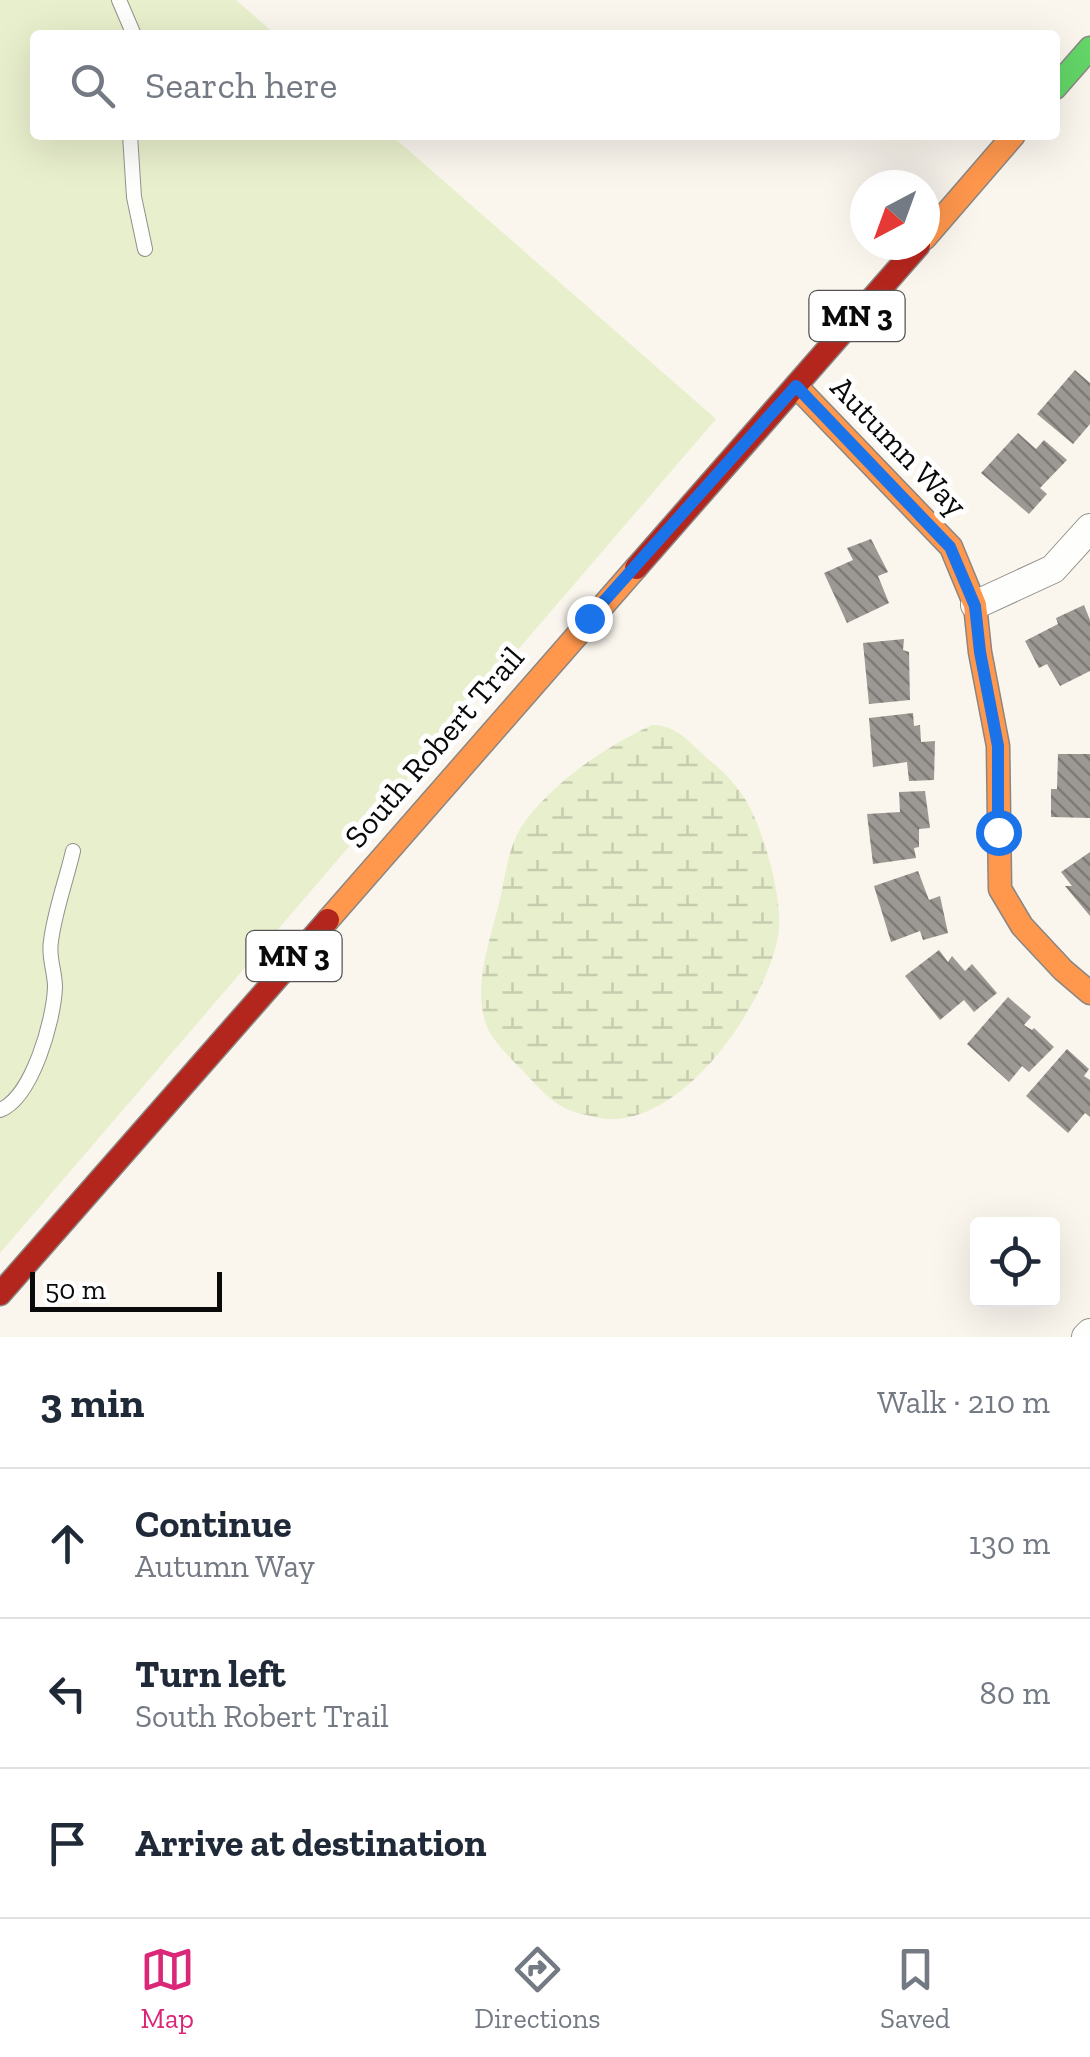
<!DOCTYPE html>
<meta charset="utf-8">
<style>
body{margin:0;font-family:"Zilla Slab",serif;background:#f6f6f7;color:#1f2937}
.controls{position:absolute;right:30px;bottom:30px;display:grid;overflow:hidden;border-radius:10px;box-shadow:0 10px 40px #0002}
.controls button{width:90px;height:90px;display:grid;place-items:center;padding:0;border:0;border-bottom:2px solid #e0e1e3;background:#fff;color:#1f2937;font:50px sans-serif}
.compass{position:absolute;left:850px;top:170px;width:90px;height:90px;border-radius:50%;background:#fff;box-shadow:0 10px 40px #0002;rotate:221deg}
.scale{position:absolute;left:30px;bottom:25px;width:192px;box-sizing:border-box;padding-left:10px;border:5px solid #0a0a0a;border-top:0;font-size:28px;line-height:35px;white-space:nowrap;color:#0a0a0a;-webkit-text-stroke:8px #fff;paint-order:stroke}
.stop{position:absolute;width:30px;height:30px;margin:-22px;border:8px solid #1a73e8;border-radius:50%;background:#fff}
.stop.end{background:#1a73e8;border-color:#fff;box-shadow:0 2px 10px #0008}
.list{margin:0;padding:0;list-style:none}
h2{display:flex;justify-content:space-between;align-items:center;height:130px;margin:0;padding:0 40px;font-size:42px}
h2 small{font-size:32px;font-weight:400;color:#747a83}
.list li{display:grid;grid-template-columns:65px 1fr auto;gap:30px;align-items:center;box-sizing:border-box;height:150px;padding:0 40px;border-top:2px solid #e0e1e3}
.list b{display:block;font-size:38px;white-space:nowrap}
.list p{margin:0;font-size:32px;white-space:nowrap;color:#747a83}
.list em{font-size:32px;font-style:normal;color:#747a83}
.icon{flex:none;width:55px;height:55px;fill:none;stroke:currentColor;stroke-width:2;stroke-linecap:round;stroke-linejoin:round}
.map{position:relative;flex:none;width:1090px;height:1337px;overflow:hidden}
.search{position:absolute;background:#fff;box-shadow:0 10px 40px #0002;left:30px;right:30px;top:30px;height:110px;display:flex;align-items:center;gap:25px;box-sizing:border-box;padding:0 35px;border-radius:10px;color:#747a83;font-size:38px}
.sheet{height:580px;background:#fff}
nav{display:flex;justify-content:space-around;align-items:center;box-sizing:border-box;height:140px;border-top:2px solid #e0e1e3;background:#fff;font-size:28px;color:#747a83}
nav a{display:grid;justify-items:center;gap:5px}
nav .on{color:#db2777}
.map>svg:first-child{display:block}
.grass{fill:#e8efcc}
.wetland{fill:url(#wetland-marsh)}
.building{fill:url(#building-back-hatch)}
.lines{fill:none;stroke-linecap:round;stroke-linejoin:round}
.lane-casing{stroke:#92908c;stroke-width:16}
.street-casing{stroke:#92908c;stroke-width:30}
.fast-casing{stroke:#898683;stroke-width:25}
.slow-casing{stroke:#898683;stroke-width:25}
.jam-casing{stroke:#898683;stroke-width:25}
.lane{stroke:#fefefc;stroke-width:14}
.street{stroke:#fefefc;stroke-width:28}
.fast{stroke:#63d668;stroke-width:22}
.slow{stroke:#ff974d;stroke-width:22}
.jam{stroke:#b3261e;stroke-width:22}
.route{stroke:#1a73e8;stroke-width:12}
.labels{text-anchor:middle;stroke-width:10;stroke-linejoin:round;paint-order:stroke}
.shield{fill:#fff;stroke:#545454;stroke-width:2.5}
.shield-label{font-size:30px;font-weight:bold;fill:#0a0a0a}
.street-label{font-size:32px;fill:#0a0a0a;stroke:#fff}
</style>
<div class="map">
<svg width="1090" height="1337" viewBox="0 0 1090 1337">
<defs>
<pattern id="wetland-marsh" width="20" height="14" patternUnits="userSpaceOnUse" patternTransform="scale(2.5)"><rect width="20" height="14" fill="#e8efcc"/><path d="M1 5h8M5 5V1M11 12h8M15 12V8" fill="none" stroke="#c6ccae"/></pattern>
<pattern id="building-back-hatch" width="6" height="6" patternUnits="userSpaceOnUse" patternTransform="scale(2.5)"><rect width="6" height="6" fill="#9c9893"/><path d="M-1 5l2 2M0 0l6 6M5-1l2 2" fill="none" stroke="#7d7a76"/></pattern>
</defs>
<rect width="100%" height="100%" fill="#faf5ed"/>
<path class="grass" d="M0,0h236l40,35h-241v100h356l325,284 -716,834z"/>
<path class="wetland" d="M652,725c24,-1 39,19 56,34 15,12 31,28 40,45 17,32 36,97 30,132 -12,67 -88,179 -162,183 -13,1 -25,-3 -38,-6 -23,-6 -37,-23 -53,-40 -12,-12 -26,-26 -35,-40 -21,-40 1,-94 10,-134 6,-26 9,-57 26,-79 33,-42 78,-72 126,-95z"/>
<path class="building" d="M1075,370l15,13v41l-17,20 -36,-30z
M1018,433l18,16 8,-9 23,20 -27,28 7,6 -18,20 -48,-41z
M871,539l17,33 -10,4 11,27 -42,20 -23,-50 29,-13 -6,-12z
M1084,605l6,15v51l-30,15 -13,-22 -8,4 -14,-27 33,-17 -2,-6z
M904,639l-1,11 6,2 1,48 -41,4 -6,-61z
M913,713l1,13 6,-1 1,17 14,-1 -1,39 -25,1 -2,-19 -34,5 -4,-49z
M1058,754h32v64l-39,-1v-28h6z
M925,791l5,37 -11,1v18l-5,1 2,10 -43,6 -6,-50 33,-2 -1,-20z
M1090,852v64l-25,-30h7l-11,-14z
M918,871l11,29 11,-4 8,37 -25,7 -3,-9 -29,11 -17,-56z
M939,950l9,12 4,-6 13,15 7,-7 25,29 -23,19 -10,-12 -24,20 -35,-44z
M1008,997l23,20 -7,8 8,5 2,-2 20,19 -25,25 -7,-6 -13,16 -42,-38z
M1067,1049l22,20 -5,7 6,4v37l-5,-4 -17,20 -42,-37z"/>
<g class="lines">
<defs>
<path id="lane" d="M119,0l15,35
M130,135l4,62 11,52
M0,1110c32,-12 54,-90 55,-123 0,-16 -7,-30 -4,-46 4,-31 15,-60 22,-90"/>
<path id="street" d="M975,605l78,-36 37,-41
M1086,1337l4,-4"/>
<path id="fast" d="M1055,88l35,-40"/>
<path id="slow" d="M925,238l89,-103
M796,386l155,161 24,58 5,47 18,94 2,143 22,37 41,44 27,23
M328,920l308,-352"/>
<path id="jam" d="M636,568l283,-323
M0,1294l328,-374"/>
</defs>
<use href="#lane" class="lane-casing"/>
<use href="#street" class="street-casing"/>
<use href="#fast" class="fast-casing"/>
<use href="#slow" class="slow-casing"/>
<use href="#jam" class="jam-casing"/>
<use href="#lane" class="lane"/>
<use href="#street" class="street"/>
<use href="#fast" class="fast"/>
<use href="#slow" class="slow"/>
<use href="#jam" class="jam"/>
</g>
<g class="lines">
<path class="route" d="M589,618l207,-232 154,161 25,59 5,46 18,94v86"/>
</g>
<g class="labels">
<g class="shield">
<rect x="809.5" y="291" width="95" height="50" rx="8"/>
<rect x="246.5" y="931" width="95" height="50" rx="8"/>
</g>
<g class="shield-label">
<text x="857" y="326">MN 3</text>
<text x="294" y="966">MN 3</text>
</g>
<g class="street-label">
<text transform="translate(899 446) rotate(46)" y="11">Autumn Way</text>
<text transform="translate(434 747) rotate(-49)" y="11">South Robert Trail</text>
</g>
</g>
</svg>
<div class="controls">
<button><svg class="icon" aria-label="locate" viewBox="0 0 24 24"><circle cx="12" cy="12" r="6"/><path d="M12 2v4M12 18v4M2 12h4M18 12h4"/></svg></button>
</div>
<svg class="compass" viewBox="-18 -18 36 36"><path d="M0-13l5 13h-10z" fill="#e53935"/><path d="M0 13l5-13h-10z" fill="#747a83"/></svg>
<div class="scale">50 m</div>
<div class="stop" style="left:998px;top:832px"></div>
<div class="stop end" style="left:589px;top:618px"></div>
<div class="search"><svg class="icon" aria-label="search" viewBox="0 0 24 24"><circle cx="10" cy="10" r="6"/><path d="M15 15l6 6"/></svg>Search here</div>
</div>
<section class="sheet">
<h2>3 min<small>Walk · 210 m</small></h2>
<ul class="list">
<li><svg class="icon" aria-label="ahead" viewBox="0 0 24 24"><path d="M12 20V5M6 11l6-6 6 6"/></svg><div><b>Continue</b><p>Autumn Way</p></div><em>130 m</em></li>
<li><svg class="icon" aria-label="left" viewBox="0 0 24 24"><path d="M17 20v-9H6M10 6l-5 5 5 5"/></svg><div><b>Turn left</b><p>South Robert Trail</p></div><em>80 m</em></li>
<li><svg class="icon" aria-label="arrive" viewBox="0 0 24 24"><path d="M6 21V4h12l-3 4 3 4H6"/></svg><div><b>Arrive at destination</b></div></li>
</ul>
</section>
<nav>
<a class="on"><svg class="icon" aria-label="map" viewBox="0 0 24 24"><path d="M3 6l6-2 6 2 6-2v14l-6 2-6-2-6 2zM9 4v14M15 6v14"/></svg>Map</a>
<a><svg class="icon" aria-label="directions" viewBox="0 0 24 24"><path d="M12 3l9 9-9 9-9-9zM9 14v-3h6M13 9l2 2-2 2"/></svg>Directions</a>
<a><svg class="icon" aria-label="saved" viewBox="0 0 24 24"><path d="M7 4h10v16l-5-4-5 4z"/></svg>Saved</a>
</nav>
